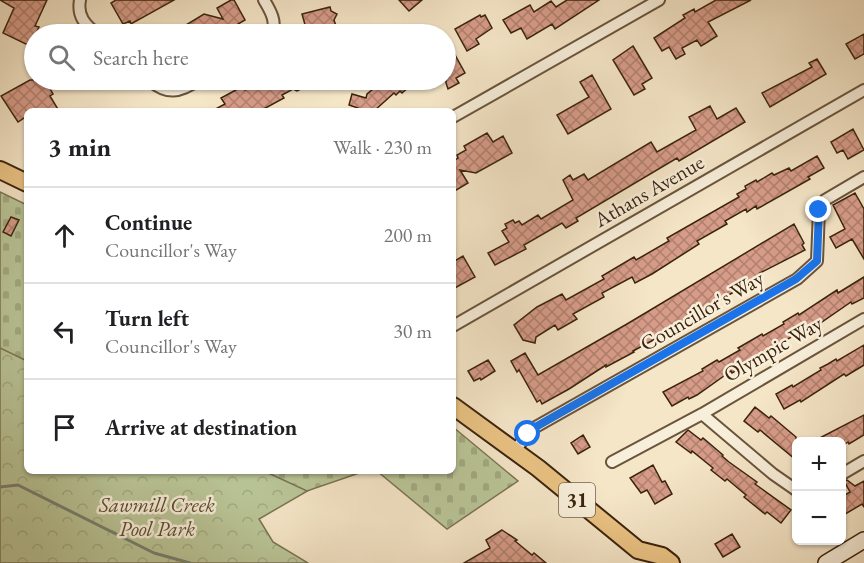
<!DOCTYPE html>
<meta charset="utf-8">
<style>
body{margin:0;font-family:"EB Garamond",serif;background:#f6f6f6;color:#202124}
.controls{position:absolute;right:18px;bottom:18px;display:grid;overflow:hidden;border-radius:9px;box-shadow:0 2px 4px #0004}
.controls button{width:54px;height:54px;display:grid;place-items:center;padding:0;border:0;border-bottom:2px solid #e0e0e0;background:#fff;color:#202124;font:30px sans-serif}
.stop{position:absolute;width:18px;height:18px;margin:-14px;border:4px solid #1a73e8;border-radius:50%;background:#fff}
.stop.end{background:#1a73e8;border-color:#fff;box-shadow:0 2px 6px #0008}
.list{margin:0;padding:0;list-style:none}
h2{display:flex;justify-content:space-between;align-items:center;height:78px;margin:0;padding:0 24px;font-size:26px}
h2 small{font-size:20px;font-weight:400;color:#757577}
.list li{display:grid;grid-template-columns:39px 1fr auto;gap:18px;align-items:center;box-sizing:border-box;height:96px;padding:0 24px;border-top:2px solid #e0e0e0}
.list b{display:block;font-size:22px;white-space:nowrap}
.list p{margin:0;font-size:20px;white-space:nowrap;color:#757577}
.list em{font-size:20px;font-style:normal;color:#757577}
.icon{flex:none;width:33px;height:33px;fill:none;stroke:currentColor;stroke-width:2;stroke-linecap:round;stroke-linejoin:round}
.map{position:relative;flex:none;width:864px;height:563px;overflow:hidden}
.search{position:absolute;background:#fff;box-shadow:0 2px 4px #0004;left:24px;top:24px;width:432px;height:66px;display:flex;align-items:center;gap:15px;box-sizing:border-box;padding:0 21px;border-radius:33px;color:#757577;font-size:22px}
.panel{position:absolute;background:#fff;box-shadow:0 2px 4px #0004;left:24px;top:108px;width:432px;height:366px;border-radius:9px}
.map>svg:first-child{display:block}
.forest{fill:url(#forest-crowns);stroke:#7a7453;stroke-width:1.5}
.cemetery{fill:url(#cemetery-stones);stroke:#7a7453;stroke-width:1.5}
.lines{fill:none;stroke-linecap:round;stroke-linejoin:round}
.stream{stroke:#76816f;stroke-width:3}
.building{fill:url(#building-cross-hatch);stroke:#3b230e;stroke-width:1.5}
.street-casing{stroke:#6a543c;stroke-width:14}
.secondary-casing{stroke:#3b230e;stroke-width:18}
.primary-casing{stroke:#3b230e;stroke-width:20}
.street{stroke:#f8efdb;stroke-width:10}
.secondary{stroke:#f8efdb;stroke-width:15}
.primary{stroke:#eac384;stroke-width:16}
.route{stroke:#1a73e8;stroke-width:8}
.labels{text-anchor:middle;stroke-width:5;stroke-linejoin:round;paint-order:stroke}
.shield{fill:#f8efdb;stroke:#74604c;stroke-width:1.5}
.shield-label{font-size:20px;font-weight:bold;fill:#3b230e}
.street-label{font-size:21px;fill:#3b230e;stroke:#f8efdb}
.park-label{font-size:21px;font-style:italic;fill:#5b4c30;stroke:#f8efdb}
</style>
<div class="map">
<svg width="864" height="563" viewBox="0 0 864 563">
<defs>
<pattern id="forest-crowns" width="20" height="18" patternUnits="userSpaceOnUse" patternTransform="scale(1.5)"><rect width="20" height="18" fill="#bac698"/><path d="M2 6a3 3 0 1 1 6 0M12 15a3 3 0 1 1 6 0" fill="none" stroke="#a1aa82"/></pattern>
<pattern id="cemetery-stones" width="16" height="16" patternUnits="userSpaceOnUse" patternTransform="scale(1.5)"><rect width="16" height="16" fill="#bac698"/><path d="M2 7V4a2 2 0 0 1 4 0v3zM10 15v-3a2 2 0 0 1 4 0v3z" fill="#a1aa82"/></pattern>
<pattern id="building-cross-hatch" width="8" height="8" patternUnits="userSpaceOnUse" patternTransform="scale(1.5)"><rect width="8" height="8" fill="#d79c89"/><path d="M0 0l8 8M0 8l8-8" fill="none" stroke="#b07f6e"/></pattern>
</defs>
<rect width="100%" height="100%" fill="#f5e6c8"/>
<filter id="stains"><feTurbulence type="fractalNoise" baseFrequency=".00333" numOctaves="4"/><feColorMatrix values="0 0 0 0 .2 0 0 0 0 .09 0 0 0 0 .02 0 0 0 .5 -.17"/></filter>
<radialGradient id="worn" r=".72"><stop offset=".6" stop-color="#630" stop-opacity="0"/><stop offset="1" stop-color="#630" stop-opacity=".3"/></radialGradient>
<path class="forest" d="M0,332l27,11v128h315l-83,48 14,23 35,21h-308z"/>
<path class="cemetery" d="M0,192l27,13v156l-27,-13z
M453,427l65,54 -71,48 -70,-58h76z
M264,471h101l-58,20z"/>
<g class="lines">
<path class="stream" d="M0,487l18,-2 136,68 36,10"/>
</g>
<path class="building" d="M0,0h47l-12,26 4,1 -9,19 -27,-13 11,-25z
M116,0h58l-43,24 -1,-3 -7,3 -12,-21z
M231,0h3l11,20 -7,4 3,6 -8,4h-62l33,-20 19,5 -6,-11z
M399,0h23l-13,11z
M567,0h32l-44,29 -3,-5 -25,15 -6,-11 -10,5 -8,-13 27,-15 4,7 17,-11 5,6z
M716,0h35l-43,22 9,14 -11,7 -5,3 -4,-6 -15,8 3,6 -9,5 -7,-12 -7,4 -8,-13 31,-20 -2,-3 11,-6 1,3z
M330,7l1,4 6,3 -3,6 2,6 -26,7 -3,-1 -5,-18z
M480,15l1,2 4,-2 7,13 -16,11 3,5 -12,7 -12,-22z
M864,34v20l-9,5 -9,-15z
M633,46l19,32 -10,6 3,5 -11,6 -21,-35z
M454,53l11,20 -9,5 3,5 -11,6 -2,-6v-25z
M817,59l9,15 -56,33 -8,-14 50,-26 -3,-4z
M592,75l19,34 -43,25 -11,-19 32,-18 -9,-15z
M30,80h15l8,14 -3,2 9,15h-32v5l-9,6 -17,-26z
M263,80h40l-2,9 -4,2 -4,-2 -11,6 2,3 -24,13h-48l13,-7 -4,-6 22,-12 2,4z
M384,80h33l-15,13 -2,-2 -4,4 -2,-2 -20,18h-16v-3l-9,-3 3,-11 14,4 1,-4z
M710,106l7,13 19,-11 9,14 -66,39 -2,-3 -101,60 2,3 -12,7 -4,-5 -38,22 2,4 -31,16 -7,-12 21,-11 -7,-11 5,-3 -2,-4 8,-4 2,3 4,-2 3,4 16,-10 3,4 32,-19 -10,-20 7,-5 3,5 11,-6 4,6 63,-38 6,10 39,-22 -7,-13z
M853,129l11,21 -16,9 -5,-9 -6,3 -6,-11z
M487,133l6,9 10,-6 9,17 -36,20 -16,-3 8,13 -15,9v-35l2,3 3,-2 -1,-3 9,-5 -2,-4z
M817,156l7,12 -16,9 2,2 -53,30 -1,-3 -9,6 -1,-3 -21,12 2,3 -30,17 2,3 -47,30 -17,9 -3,-6 -30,16 2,4 -31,17 4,5 -19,11 -3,-5 -19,12 -1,6 -12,-3 -9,-15 23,-18 25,-13 4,6 38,-21 -2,-3 32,-19 2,3 33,-19 -2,-3 72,-41 -2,-3 9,-5 -1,-3 11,-6 1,2 15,-9 2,2 15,-7 2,3z
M855,193l9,16v50l-12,-20 -16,9 -6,-11 15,-8 -12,-24z
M11,217l8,3 -8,16 -8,-4z
M794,224l10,19 -2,2 3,5 -45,23 1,2 -21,12 1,1 -73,41 2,2 -37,20 1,1 -28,15v-2l-37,24 -27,15 -2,-4 -3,2 -18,-32 -2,2 -6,-11 14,-8 13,22 89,-51z
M463,256l12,21 -22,12v-27z
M864,277v21l-12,6 -1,-2 -35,24 -8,4 -1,-2 -21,12 1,2 -16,9 -1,-2 -23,13 1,2 -16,9 -1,-2 -34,24 -8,4 -1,-2 -16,9 -9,-14 40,-21 -1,-2 15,-9 2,2 21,-12 -2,-2 24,-14 1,2 21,-12 -1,-2 15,-9 1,2 38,-25 1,3z
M864,345v20l-18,11 -2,-2 -43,28 -1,-2 -16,9 -8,-15 16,-9 1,2 28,-17 -1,-2 8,-4 8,-5 1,2z
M488,360l7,11 -14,9 -1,-2 -6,3 -6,-10z
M755,407l14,11 2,-2 25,21v23l-36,-30 -2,2 -14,-11z
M864,415v20l-15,9 -1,-2 -6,4v-5h-28z
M688,430l13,10 2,-2 20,17 -1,1 7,6 28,20 -2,2 7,5 29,21 -10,13 -14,-11 -2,2 -21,-17 2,-2 -19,-16 -2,2 -14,-11 2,-2 -21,-17 -1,2 -15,-11z
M583,435l7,12 -12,7 -7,-11z
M653,465l9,17 3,-1 7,13 -17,10 -8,-14 -6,3 -11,-15z
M847,480l8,6 9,-5v26l-2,-3 -20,12v-19l8,-5 -6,-11z
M502,530l15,10 -2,1 17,14 2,-2 12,10h-82l26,-15 -4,-8z
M732,534l8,13 -17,10 -8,-13z"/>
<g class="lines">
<defs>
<path id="street" d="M80,0c-3,16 5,25 17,34
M264,0c6,10 14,23 7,34
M149,80c21,17 30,11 51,0
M453,117l206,-117
M453,326l411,-236
M702,414l71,60 23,16
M515,450l17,-21 265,-150 20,-18 2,-51 6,-10 39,-23
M612,462l90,-48 162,-95
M842,474l22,-13"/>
<path id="secondary" d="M826,563l38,-23"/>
<path id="primary" d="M0,170l27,13
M453,406l85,62 100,82 24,6 9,7"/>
</defs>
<use href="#street" class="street-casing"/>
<use href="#secondary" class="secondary-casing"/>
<use href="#primary" class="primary-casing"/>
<use href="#street" class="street"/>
<use href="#secondary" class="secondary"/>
<use href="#primary" class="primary"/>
</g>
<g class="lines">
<path class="route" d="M528,434l4,-5 264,-150 21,-18 2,-51"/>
</g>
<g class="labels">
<rect class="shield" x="559" y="483" width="36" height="34" rx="4.5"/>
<g class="shield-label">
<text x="577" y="507">31</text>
</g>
<g class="street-label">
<text transform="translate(649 191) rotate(-30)" y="7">Athans Avenue</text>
<text transform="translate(702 311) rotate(-30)" y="7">Councillor's Way</text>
<text transform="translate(773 349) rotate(-30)" y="7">Olympic Way</text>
</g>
<g class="park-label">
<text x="157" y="512">Sawmill Creek<tspan x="157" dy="24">Pool Park</tspan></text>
</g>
</g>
<rect width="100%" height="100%" filter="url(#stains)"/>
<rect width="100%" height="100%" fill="url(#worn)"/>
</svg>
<div class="controls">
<button>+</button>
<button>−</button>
</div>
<div class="stop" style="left:528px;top:434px"></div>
<div class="stop end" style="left:819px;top:210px"></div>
<div class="search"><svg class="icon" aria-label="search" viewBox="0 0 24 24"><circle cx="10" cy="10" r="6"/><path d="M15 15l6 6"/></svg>Search here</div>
<section class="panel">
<h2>3 min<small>Walk · 230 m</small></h2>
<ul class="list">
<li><svg class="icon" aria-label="ahead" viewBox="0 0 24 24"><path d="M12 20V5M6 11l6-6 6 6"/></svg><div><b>Continue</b><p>Councillor's Way</p></div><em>200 m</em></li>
<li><svg class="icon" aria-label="left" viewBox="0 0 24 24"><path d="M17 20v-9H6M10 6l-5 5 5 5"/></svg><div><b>Turn left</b><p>Councillor's Way</p></div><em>30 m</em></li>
<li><svg class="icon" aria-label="arrive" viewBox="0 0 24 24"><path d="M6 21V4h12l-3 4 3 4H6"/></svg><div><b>Arrive at destination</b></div></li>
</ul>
</section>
</div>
